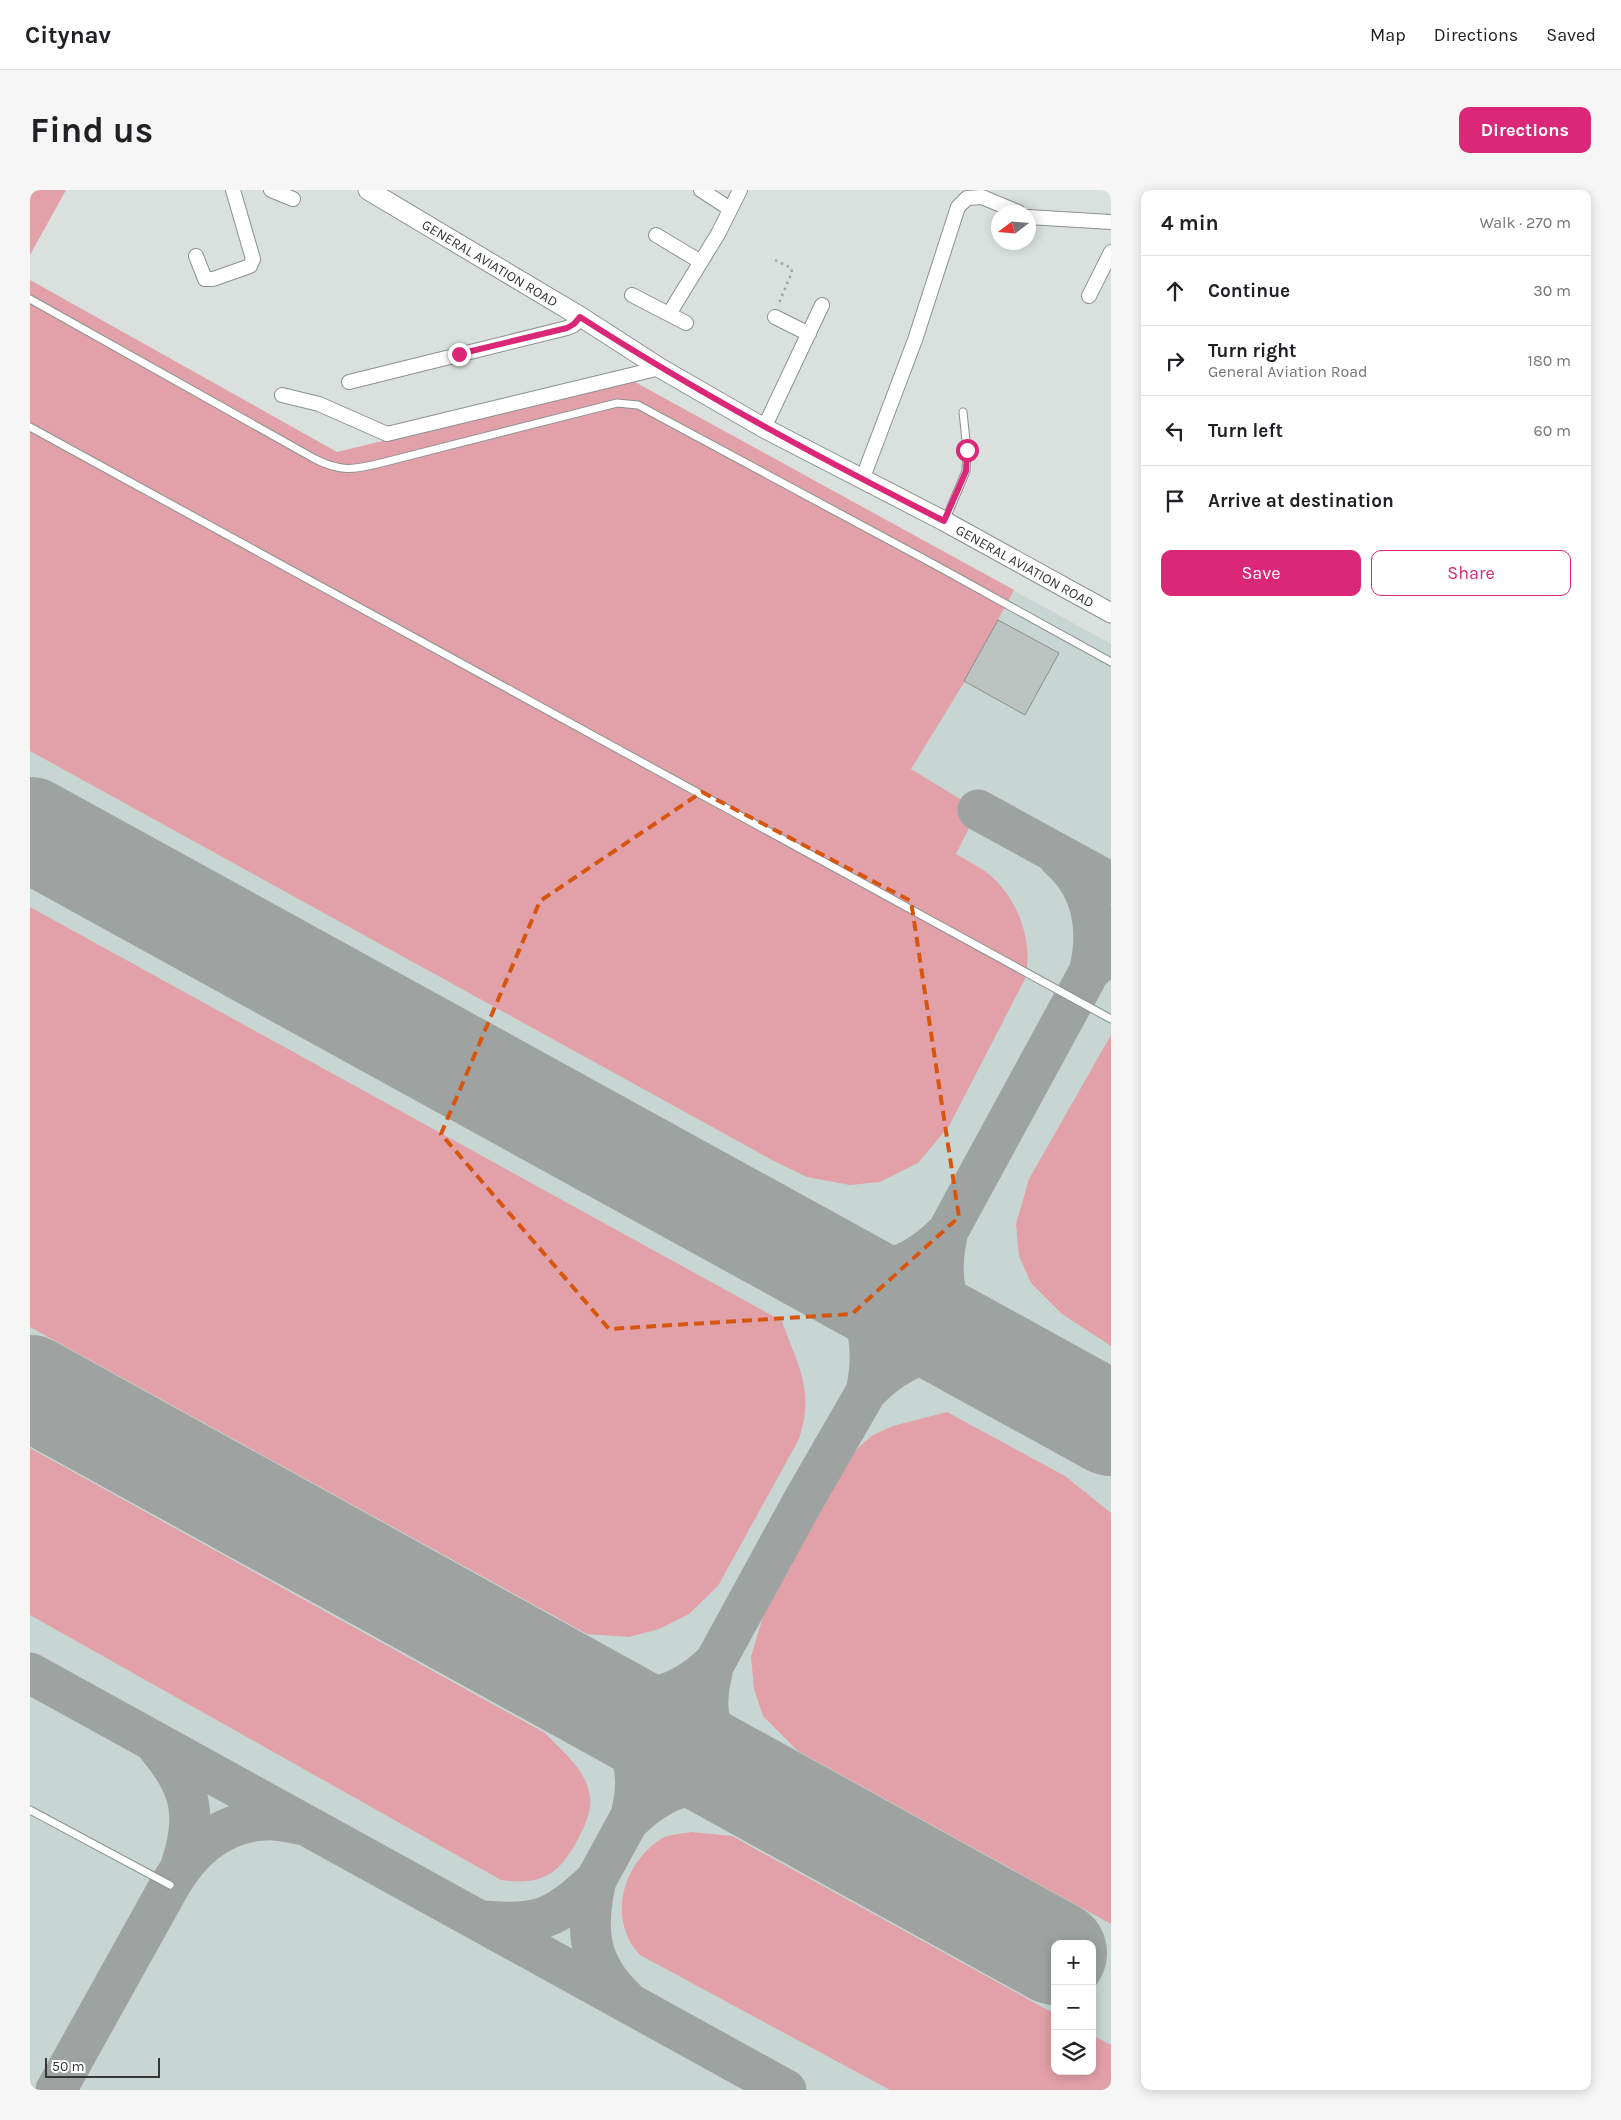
<!DOCTYPE html>
<meta charset="utf-8">
<style>
body{margin:0;font-family:Karla,sans-serif;background:#f6f6f6;color:#202124}
.controls{position:absolute;right:15px;bottom:15px;display:grid;overflow:hidden;border-radius:10px;box-shadow:0 2px 12px #0003}
.controls button{width:45px;height:45px;display:grid;place-items:center;padding:0;border:0;border-bottom:1px solid #e0e0e0;background:#fff;color:#202124;font:25px sans-serif}
.compass{position:absolute;left:961px;top:15px;width:45px;height:45px;border-radius:50%;background:#fff;box-shadow:0 2px 12px #0003;rotate:254deg}
.scale{position:absolute;left:15px;bottom:12px;width:115px;box-sizing:border-box;padding-left:5px;border:2px solid #343736;border-top:0;font-size:14px;line-height:18px;white-space:nowrap;color:#343736;-webkit-text-stroke:4px #fff;paint-order:stroke}
.stop{position:absolute;width:15px;height:15px;margin:-11px;border:4px solid #db2777;border-radius:50%;background:#fff}
.stop.end{background:#db2777;border-color:#fff;box-shadow:0 1px 5px #0008}
.list{margin:0;padding:0;list-style:none}
h2{display:flex;justify-content:space-between;align-items:center;height:65px;margin:0;padding:0 20px;font-size:21px}
h2 small{font-size:16px;font-weight:400;color:#757577}
.list li{display:grid;grid-template-columns:32px 1fr auto;gap:15px;align-items:center;box-sizing:border-box;height:70px;padding:0 20px;border-top:1px solid #e0e0e0}
.list b{display:block;font-size:19px;white-space:nowrap}
.list p{margin:0;font-size:16px;white-space:nowrap;color:#757577}
.list em{font-size:16px;font-style:normal;color:#757577}
.actions{display:flex;gap:10px;padding:15px 20px}
.actions a{flex:1;padding:11px 0;border:1px solid #db2777;border-radius:10px;text-align:center;font-size:18px;color:#db2777}
.actions .main{background:#db2777;color:#fff}
.icon{flex:none;width:28px;height:28px;fill:none;stroke:currentColor;stroke-width:2;stroke-linecap:round;stroke-linejoin:round}
.map{position:relative;flex:none;width:1081px;height:1900px;overflow:hidden;border-radius:10px}
header{display:flex;align-items:center;gap:30px;box-sizing:border-box;height:70px;padding:0 25px;background:#fff;border-bottom:1px solid #e0e0e0}
header strong{font-size:24px}
nav{display:flex;gap:28px;margin-inline-start:auto;font-size:18px}
.intro{display:flex;align-items:center;justify-content:space-between;box-sizing:border-box;height:120px;padding:0 30px}
h1{margin:0;font-size:35px}
.button{padding:12px 22px;border-radius:10px;background:#db2777;color:#fff;font-size:18px;font-weight:700}
main{display:flex;gap:30px;padding:0 30px}
aside{flex:1;background:#fff;border-radius:10px;box-shadow:0 2px 12px #0003}
.map>svg:first-child{display:block}
.built{fill:#c7d6d2;fill-rule:evenodd}
.green{fill:#e2a1a8}
.lines{fill:none;stroke-linecap:round;stroke-linejoin:round}
.taxiway{stroke:#9ea3a1;stroke-width:41}
.runway{stroke:#9ea3a1;stroke-width:104}
.building{fill:#bdc3c1;stroke:#898e8d}
.lane-casing{stroke:#8b918f;stroke-width:9}
.street-casing{stroke:#8b918f;stroke-width:16}
.secondary-casing{stroke:#8b918f;stroke-width:21}
.path{stroke:#a0a5a3;stroke-width:2.5;stroke-dasharray:2.5 4;stroke-linecap:butt}
.lane{stroke:#fff;stroke-width:7}
.street{stroke:#fff;stroke-width:14}
.secondary{stroke:#fff;stroke-width:19}
.route{stroke:#db2777;stroke-width:6}
.marked{fill:none;stroke:#d65610;stroke-width:4;stroke-dasharray:10 6;stroke-linejoin:round}
.labels{text-anchor:middle;stroke-width:5;stroke-linejoin:round;paint-order:stroke}
.street-label{font-size:14px;fill:#343736;stroke:#fff}
</style>
<header>
<strong>Citynav</strong>
<nav><a>Map</a><a>Directions</a><a>Saved</a></nav>
</header>
<div class="intro"><h1>Find us</h1><a class="button">Directions</a></div>
<main>
<div class="map">
<svg width="1081" height="1900" viewBox="0 0 1081 1900">
<rect width="100%" height="100%" fill="#dae0de"/>
<path class="built" d="M0,90l307,172 296,-71 478,263v1446h-1081zM1025,1754h37v127h-37z"/>
<path class="green" d="M0,0h36l-36,65z
M0,90l307,172 296,-71 381,209 -49,91 -54,88 67,41 -22,44c10,6 20,11 30,18 32,24 48,70 39,107l-76,147 -31,37 -38,19 -30,3 -43,-8 -33,-16 -744,-410z
M0,717l752,414c16,46 33,68 17,118l-81,147 -29,28 -30,15 -30,8 -42,-3 -557,-307z
M1081,845v311l-49,-32 -31,-31 -12,-27 -3,-32 13,-45z
M917,1222l118,64 46,37v411l-313,-173 -35,-35 -9,-27 -3,-32 13,-44 84,-153 12,-14 13,-11 20,-9z
M0,1258l515,285c17,18 42,37 45,64 2,13 -5,29 -11,40 -19,36 -35,49 -78,43l-471,-265z
M661,1642l41,4 323,178v57h37v-36l19,10v45h-221l-250,-135c-33,-35 -18,-91 21,-116 7,-5 21,-5 30,-7z"/>
<g class="lines">
<path class="taxiway" d="M948,620l133,73
M1029,668c34,29 41,73 30,114
M918,1041c-13,54 0,91 42,126
M793,1075c50,15 89,4 125,-34l141,-259 22,-21
M793,1075c42,36 55,73 43,127
M1056,1220l25,20
M0,1483l756,417
M682,1483c-14,48 8,85 43,114
M558,1505c37,28 56,70 44,116
M558,1505c49,11 87,5 124,-30
M127,1556c34,40 41,69 24,120
M603,1627c34,-33 77,-42 122,-30
M452,1731c56,5 74,-2 114,-41
M595,1809c-38,-36 -40,-71 -29,-119l206,-377 64,-111c36,-38 73,-49 124,-35
M26,1900l114,-205c21,-36 51,-63 95,-65 11,-1 23,2 34,4"/>
<path class="runway" d="M0,639l1081,595
M0,1197l1025,566"/>
</g>
<path class="building" d="M968,430l61,33 -34,62 -61,-34z"/>
<g class="lines">
<defs>
<path id="lane" d="M0,109l285,160c26,13 38,11 66,4l236,-60 21,2 301,162 172,95
M0,237l1081,592
M915,331l21,-50 1,-21 -4,-38
M0,1620l140,75"/>
<path id="street" d="M241,0l22,9
M671,0l29,19
M998,27l83,5
M626,45l45,27
M166,66l9,23h8l37,-13 3,-7 -20,-69
M602,105l54,28
M1059,106l22,-44
M639,124l49,-80 22,-44
M745,127l34,17
M319,192l218,-54 7,-3 7,-8
M252,205l37,9 68,30 273,-66
M734,238l58,-123
M832,290l53,-140 43,-133 9,-9 15,-1 36,15"/>
<path id="secondary" d="M338,0l213,127 79,51 104,60 180,93 167,92"/>
</defs>
<use href="#lane" class="lane-casing"/>
<use href="#street" class="street-casing"/>
<use href="#secondary" class="secondary-casing"/>
<path class="path" d="M745,70l16,8 1,4 -13,31"/>
<use href="#lane" class="lane"/>
<use href="#street" class="street"/>
<use href="#secondary" class="secondary"/>
</g>
<g class="lines">
<path class="route" d="M429,164l108,-26 7,-4 6,-7c118,76 240,141 364,204l22,-50 1,-21"/>
</g>
<path class="marked" d="M672,602l209,109 48,316 -107,97 -243,15 -168,-195 99,-233z"/>
<g class="labels">
<g class="street-label">
<text transform="translate(460 73) rotate(31)" y="5">GENERAL AVIATION ROAD</text>
<text transform="translate(995 376) rotate(29)" y="5">GENERAL AVIATION ROAD</text>
</g>
</g>
</svg>
<div class="controls">
<button>+</button>
<button>−</button>
<button><svg class="icon" aria-label="layers" viewBox="0 0 24 24"><path d="M12 4l9 5-9 5-9-5zM3 14l9 5 9-5"/></svg></button>
</div>
<svg class="compass" viewBox="-18 -18 36 36"><path d="M0-13l5 13h-10z" fill="#e53935"/><path d="M0 13l5-13h-10z" fill="#757577"/></svg>
<div class="scale">50 m</div>
<div class="stop" style="left:937px;top:260px"></div>
<div class="stop end" style="left:429px;top:164px"></div>
</div>
<aside>
<h2>4 min<small>Walk · 270 m</small></h2>
<ul class="list">
<li><svg class="icon" aria-label="ahead" viewBox="0 0 24 24"><path d="M12 20V5M6 11l6-6 6 6"/></svg><div><b>Continue</b></div><em>30 m</em></li>
<li><svg class="icon" aria-label="right" viewBox="0 0 24 24"><path d="M7 20v-9h11M14 6l5 5-5 5"/></svg><div><b>Turn right</b><p>General Aviation Road</p></div><em>180 m</em></li>
<li><svg class="icon" aria-label="left" viewBox="0 0 24 24"><path d="M17 20v-9H6M10 6l-5 5 5 5"/></svg><div><b>Turn left</b></div><em>60 m</em></li>
<li><svg class="icon" aria-label="arrive" viewBox="0 0 24 24"><path d="M6 21V4h12l-3 4 3 4H6"/></svg><div><b>Arrive at destination</b></div></li>
</ul>
<div class="actions"><a class="main">Save</a><a>Share</a></div>
</aside>
</main>
